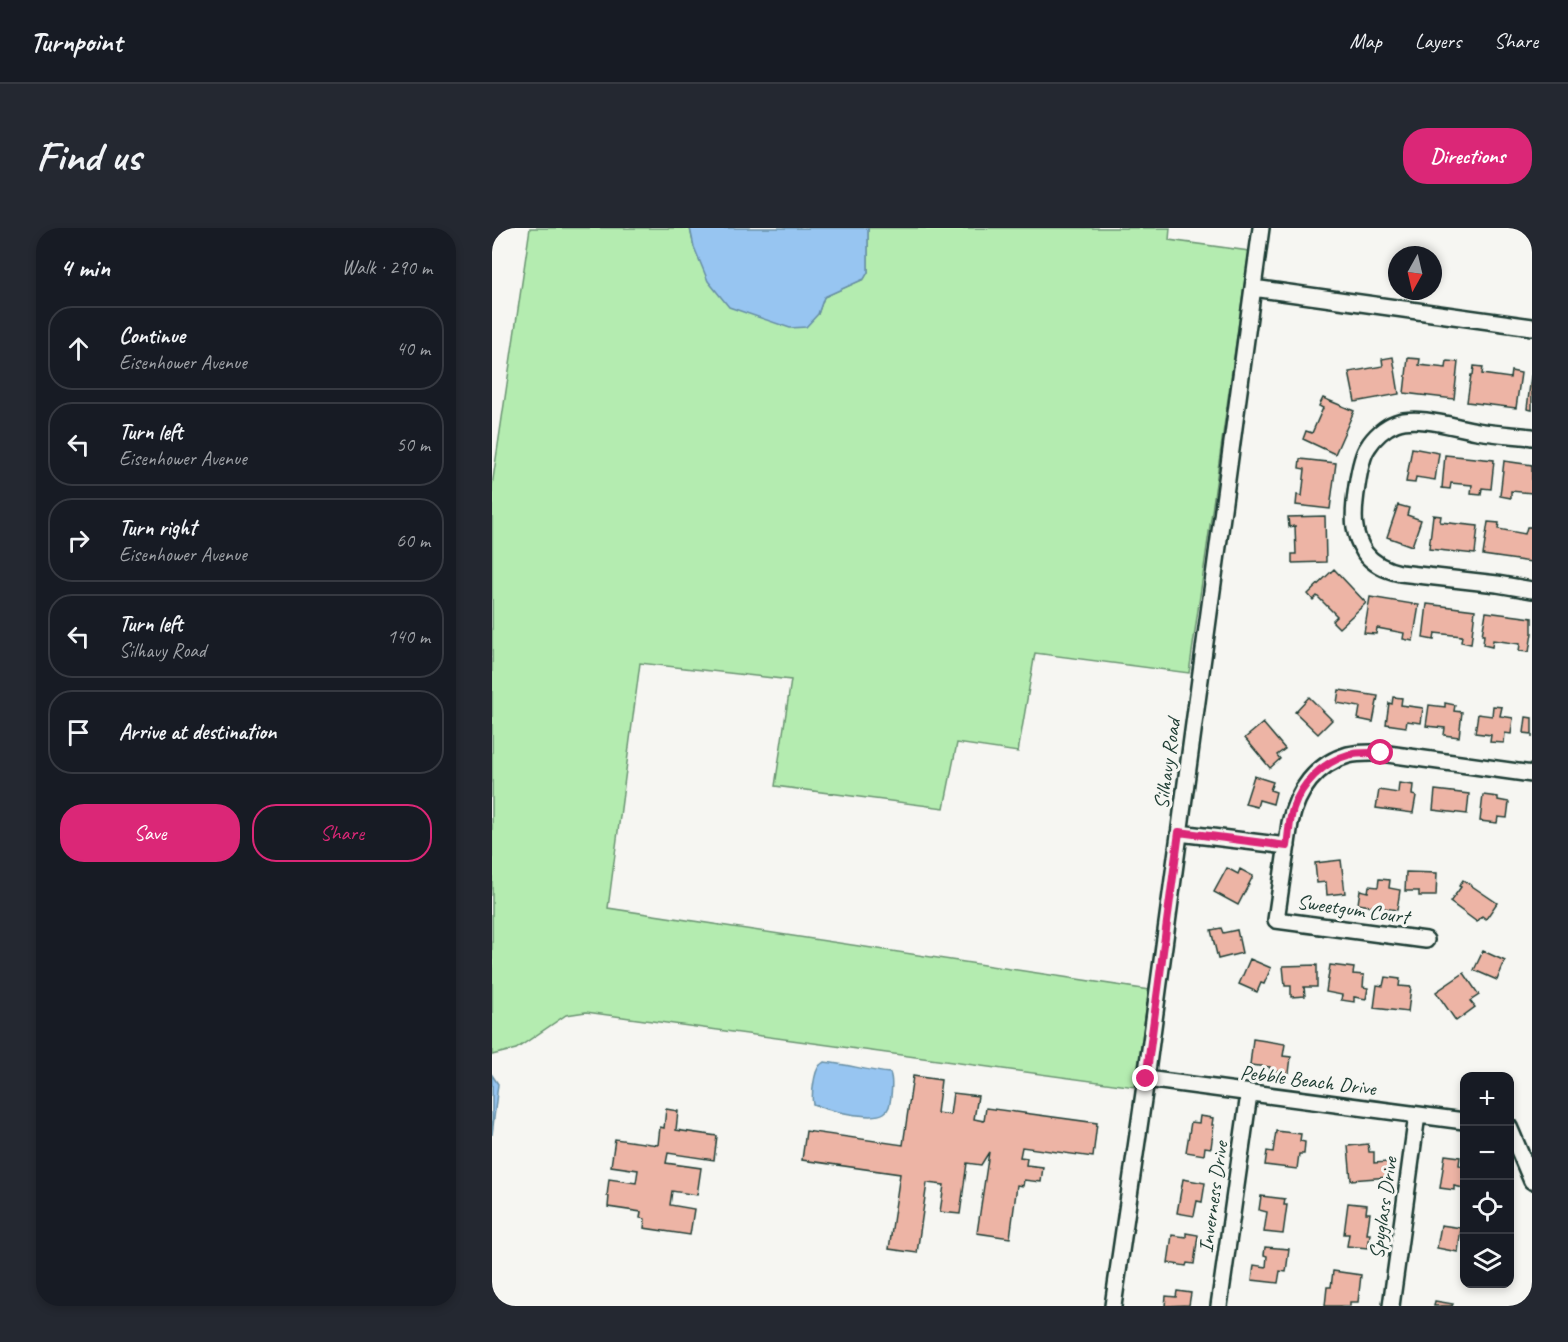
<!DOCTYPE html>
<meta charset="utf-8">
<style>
body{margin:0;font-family:Caveat,sans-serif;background:#242831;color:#f1f3f6}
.controls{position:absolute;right:18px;bottom:18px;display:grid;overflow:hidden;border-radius:12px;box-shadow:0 3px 9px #0003}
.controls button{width:54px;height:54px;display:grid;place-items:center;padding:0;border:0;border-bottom:2px solid #363941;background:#171b24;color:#f1f3f6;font:30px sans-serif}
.compass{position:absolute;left:896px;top:18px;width:54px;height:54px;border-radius:50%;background:#171b24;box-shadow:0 3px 9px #0003;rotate:188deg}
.stop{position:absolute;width:18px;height:18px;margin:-14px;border:4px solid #db2777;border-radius:50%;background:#fff}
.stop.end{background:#db2777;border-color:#fff;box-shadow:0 2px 6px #0008}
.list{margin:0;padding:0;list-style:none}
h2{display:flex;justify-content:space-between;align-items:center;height:78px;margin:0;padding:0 24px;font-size:26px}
h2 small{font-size:20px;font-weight:400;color:#9ea1a6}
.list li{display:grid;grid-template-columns:39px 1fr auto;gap:18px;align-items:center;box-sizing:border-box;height:84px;margin:0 12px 12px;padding:0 12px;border:2px solid #363941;border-radius:24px}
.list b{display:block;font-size:22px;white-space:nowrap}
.list p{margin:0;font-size:20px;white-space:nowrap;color:#9ea1a6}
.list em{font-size:20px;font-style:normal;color:#9ea1a6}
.actions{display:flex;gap:12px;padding:18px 24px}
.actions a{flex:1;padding:14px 0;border:2px solid #db2777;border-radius:24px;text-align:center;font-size:21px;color:#db2777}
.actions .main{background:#db2777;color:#fff}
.icon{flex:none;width:33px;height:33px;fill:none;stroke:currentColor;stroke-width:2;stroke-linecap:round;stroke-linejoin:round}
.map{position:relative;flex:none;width:1040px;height:1078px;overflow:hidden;border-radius:24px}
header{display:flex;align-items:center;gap:36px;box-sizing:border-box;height:84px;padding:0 30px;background:#171b24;border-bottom:2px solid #363941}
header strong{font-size:28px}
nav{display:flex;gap:33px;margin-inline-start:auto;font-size:21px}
.intro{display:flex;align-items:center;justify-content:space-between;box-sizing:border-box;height:144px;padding:0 36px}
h1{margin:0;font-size:42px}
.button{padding:15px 27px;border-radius:24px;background:#db2777;color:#fff;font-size:21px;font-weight:700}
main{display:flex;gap:36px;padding:0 36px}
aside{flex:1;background:#171b24;border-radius:24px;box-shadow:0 3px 9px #0003}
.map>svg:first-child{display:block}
.green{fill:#b4ecb0;stroke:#6a9472;stroke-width:1.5}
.water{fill:#97c5f1;stroke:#678fa5;stroke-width:1.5}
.building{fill:#edb4a5;stroke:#1f3d34;stroke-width:1.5}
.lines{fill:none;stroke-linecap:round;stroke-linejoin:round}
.minor-casing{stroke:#1f3d34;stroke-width:20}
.minor{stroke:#f6f6f2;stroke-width:15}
.route{stroke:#db2777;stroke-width:8}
.labels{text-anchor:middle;stroke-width:6;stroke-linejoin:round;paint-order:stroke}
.street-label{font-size:21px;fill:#1f3d34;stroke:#f6f6f2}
</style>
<header>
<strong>Turnpoint</strong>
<nav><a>Map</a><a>Layers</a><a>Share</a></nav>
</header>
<div class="intro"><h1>Find us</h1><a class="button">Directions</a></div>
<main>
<aside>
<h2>4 min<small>Walk · 290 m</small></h2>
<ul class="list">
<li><svg class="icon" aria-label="ahead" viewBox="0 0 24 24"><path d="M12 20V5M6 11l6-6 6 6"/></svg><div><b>Continue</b><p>Eisenhower Avenue</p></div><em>40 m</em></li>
<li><svg class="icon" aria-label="left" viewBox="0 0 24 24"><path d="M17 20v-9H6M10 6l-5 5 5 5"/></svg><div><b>Turn left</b><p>Eisenhower Avenue</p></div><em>50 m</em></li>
<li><svg class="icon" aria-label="right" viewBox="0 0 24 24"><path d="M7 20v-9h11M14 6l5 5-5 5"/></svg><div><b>Turn right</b><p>Eisenhower Avenue</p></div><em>60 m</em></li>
<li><svg class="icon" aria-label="left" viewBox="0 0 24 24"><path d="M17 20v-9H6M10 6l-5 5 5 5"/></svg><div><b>Turn left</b><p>Silhavy Road</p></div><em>140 m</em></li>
<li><svg class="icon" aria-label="arrive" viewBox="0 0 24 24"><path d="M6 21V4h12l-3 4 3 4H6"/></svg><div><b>Arrive at destination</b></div></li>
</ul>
<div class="actions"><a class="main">Save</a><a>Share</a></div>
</aside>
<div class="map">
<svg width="1040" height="1078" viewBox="0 0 1040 1078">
<rect width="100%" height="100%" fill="#f6f6f2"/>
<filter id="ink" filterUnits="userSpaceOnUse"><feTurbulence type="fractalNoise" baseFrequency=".0167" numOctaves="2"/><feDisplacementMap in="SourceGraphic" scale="12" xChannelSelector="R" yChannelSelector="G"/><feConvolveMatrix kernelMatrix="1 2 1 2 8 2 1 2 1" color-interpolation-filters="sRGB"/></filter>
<g filter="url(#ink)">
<path class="green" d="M38,0h160l4,19 124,67 6,-17 40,-18 4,-7v-44h302l-1,12 80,11 -60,422 -154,-20 -17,99 -61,-9 -13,65 -169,-22 16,-106 -151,-17 -32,245 541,82 -14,97 -549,-75 -20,3 -50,34 -24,6v-569z"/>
<path class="water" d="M198,0h178v44l-4,7 -40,18 -6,17 -12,13 -16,1 -61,-21 -21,-26 -14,-34z
M332,834c23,2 44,9 66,11 3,7 2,15 1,23 -1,7 -1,13 -7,17 -12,8 -59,-3 -71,-9 -2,-7 1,-33 7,-39 1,-1 3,-2 4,-3z
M0,847l6,9 -6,51z"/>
<path class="building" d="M901,129l6,37 -44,8 -6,-30 34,-6 -1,-7z
M916,130l12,1 -1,6 27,3 1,-7 11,1 -4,37 -50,-6z
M982,138l9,1 -1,7 28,4 1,-7 10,2 -5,35 -49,-6 4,-27h2z
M1039,148h1v34l-5,-1z
M831,170l31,13 -19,43 -32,-15 3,-8 6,2 11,-25 -4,-2z
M920,220l27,5 -4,27 -19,-3 -1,6 -9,-1z
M953,227l49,5 -3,29 -9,-1 -1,7 -10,-1 1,-9 -21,-2 -1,6 -8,-1z
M808,231l36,4 -6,46 -34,-4 1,-10 5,1 3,-27 -6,-1z
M1012,233l28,4v28l-21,-2v7l-11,-2z
M906,277l11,3 -2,7 14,5 -9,26 -25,-9z
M941,287l8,1 -1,6 38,4 -3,28 -46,-5z
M833,288l1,46 -34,1v-9h4l-1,-28 -6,1 -1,-10z
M996,294l11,1 -1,6 27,5 2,-7h5l-1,35 -48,-7z
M842,341l32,34 -27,25 -7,-7 5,-5 -20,-20 -4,4 -5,-6z
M878,369l49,8 -6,36 -10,-2 1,-6 -27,-5 -1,6 -12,-1z
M935,376l48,6 -4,34 -10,-2 1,-6 -27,-3 -1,7 -11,-2z
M994,384l46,6v15l-3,19 -10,-1 1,-7 -27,-4 -1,7 -9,-2 1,-10h-2z
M847,462l39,6 -5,26 -15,-3 2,-12 -23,-4z
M817,469l23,23 -14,14 -23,-22z
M901,469l9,1 -1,7 22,3 -2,15 -14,-2 -1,6 -20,-3 3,-21 3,1z
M953,475l10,2 -1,6 8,1 -3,25 -15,-2 1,-7 -19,-2 3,-21 16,2z
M1001,478l9,1 -2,9 13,2 -2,16 -6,-1 -1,10 -14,-1 1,-7 -16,-2 3,-19 14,2z
M1034,489l6,1v20v-4l-8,-1z
M771,495l22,26 -8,6 3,4 -10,9 -25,-30z
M762,548l19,6 -3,8 6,2 -3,12 -14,-4 -2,7 -12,-3z
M907,555l14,2 -1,10 4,1 -3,17 -37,-5 3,-18 19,3z
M943,562l34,4 -2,20 -34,-4z
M991,567l15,2v3l11,2 -2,16 -9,-1 -1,6 -17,-2z
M849,632l4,33 -18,2 -1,-13 -9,1 -2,-20z
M735,640l11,6 2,-5 13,7 -15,29 -24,-13z
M914,644l31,1 -1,23h-17v-5h-14z
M887,651l11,1 -1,8 11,2 -3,20 -39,-6 2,-14 8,2 1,-6 9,1z
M971,652l34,23 -11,16 -4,-3 -5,6 -27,-20 11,-15 -2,-1z
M729,700l2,5 14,-3 5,23 -24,6 -7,-29z
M991,723l22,10 -8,19 -23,-10z
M758,731l21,9 -7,16 -3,-1 -4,9 -18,-8z
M825,737v22h-13l1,9 -14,1v-11h-6l-2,-20z
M838,737l24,3 -1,6 11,1 -1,12 5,1 -2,11 -12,-2v5l-13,-2 1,-5 -16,-3z
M972,745l15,22 -9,6 5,6 -19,14 -20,-29z
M893,749l15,2 -1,7 12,1 -3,25 -34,-4 3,-23 6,1z
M761,811l32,5 -2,12 8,1 -2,16 -19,-3v-3l-20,-2z
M421,848l28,4 -4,33 13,2 3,-22 25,3 -4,23 10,2 2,-13 111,15 -4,34 -71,-10 -2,10 7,1 -1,7 17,2 -2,15 -17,-2 -1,6 -6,-1 -7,53 -33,-5 12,-81 -8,13 -14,-2 -7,51 -20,-2 4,-27 -17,-2 -10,70 -28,-4 11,-75 -98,-14 4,-29 97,14z
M174,881l12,2 -2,19 41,6 -3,24 -46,-7 -2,10 35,5 -4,27 -25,-4 -2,14 24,4 -4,26 -46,-7 1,-9 -5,-1 1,-6 -33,-5 1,-11h-2l2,-17 27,4 2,-13 -27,-4 4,-27 43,6 2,-18 4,1z
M708,888l13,2 -1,7h2l-3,23 -6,-1 -1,8 -18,-3 5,-30 8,1z
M784,903l25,3 -1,7 5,1 -1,12h-5l-2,15 -32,-4 2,-14 6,1z
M876,916l1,8h5v11l14,-1 1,15 -38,3 -3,-34z
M953,927l15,2 -1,8 5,1v22l-10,-2v4l-14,-2z
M691,951l22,4 -3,19 -5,-1 -3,15 -17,-3z
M769,968l24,3 -1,6h3l-4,29 -19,-2 3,-20 -8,-2z
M856,975l19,2 -1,8h4l-3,21h3l-2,14 -21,-2 2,-12h-5z
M949,997l20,3 -3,24 -21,-4z
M694,1005l12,2 -4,29 -7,-1 -1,3 -18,-3 4,-28 14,2z
M773,1019l24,2 -3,23 -6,-1 -2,12 -26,-3 2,-15 12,2 1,-11 -3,-1z
M841,1043l28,4 -3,27h-8v4h-25l2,-19h4z
M685,1063l14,2 -2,12 -24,1 1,-10 10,1z
M943,1073l18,3 -1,2h-18z"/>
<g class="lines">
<defs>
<path id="minor" d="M761,60l279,39
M1040,209c-18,-2 -37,-3 -55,-6 -23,-4 -59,-16 -81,-8 -11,4 -22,14 -28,24 -9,12 -16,65 -13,80 1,9 5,18 10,26 9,12 21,17 35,20l97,11 35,6
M687,605l108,13
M934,712l-150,-20 14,-97c7,-32 26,-59 58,-68 11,-3 23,-2 33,-2l151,21
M654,851l318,42
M1017,899l23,54
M621,1078l33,-227 115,-851
M727,1078l30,-212
M899,1078l26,-191"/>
</defs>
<use href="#minor" class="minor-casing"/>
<use href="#minor" class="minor"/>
</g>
</g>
<g class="lines" filter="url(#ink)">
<path class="route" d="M654,851l33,-247 108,14c2,-12 2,-25 6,-37 8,-25 30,-47 55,-54 11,-3 22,-2 33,-2"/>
</g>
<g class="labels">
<g class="street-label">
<text transform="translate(675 536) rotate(-82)" y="7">Silhavy Road</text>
<text transform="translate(861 681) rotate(8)" y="7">Sweetgum Court</text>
<text transform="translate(816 852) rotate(7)" y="7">Pebble Beach Drive</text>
<text transform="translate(721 969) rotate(-82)" y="7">Inverness Drive</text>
<text transform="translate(891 980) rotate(-82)" y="7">Spyglass Drive</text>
</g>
</g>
</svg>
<div class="controls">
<button>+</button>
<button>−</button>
<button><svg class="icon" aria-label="locate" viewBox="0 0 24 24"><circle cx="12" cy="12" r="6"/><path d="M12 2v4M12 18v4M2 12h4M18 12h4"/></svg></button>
<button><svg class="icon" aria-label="layers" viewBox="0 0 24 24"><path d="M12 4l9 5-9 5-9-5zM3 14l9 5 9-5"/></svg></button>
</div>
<svg class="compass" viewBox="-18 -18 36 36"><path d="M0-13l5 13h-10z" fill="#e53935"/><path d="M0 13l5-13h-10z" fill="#9ea1a6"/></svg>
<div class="stop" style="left:889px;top:525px"></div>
<div class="stop end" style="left:654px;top:851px"></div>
</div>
</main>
